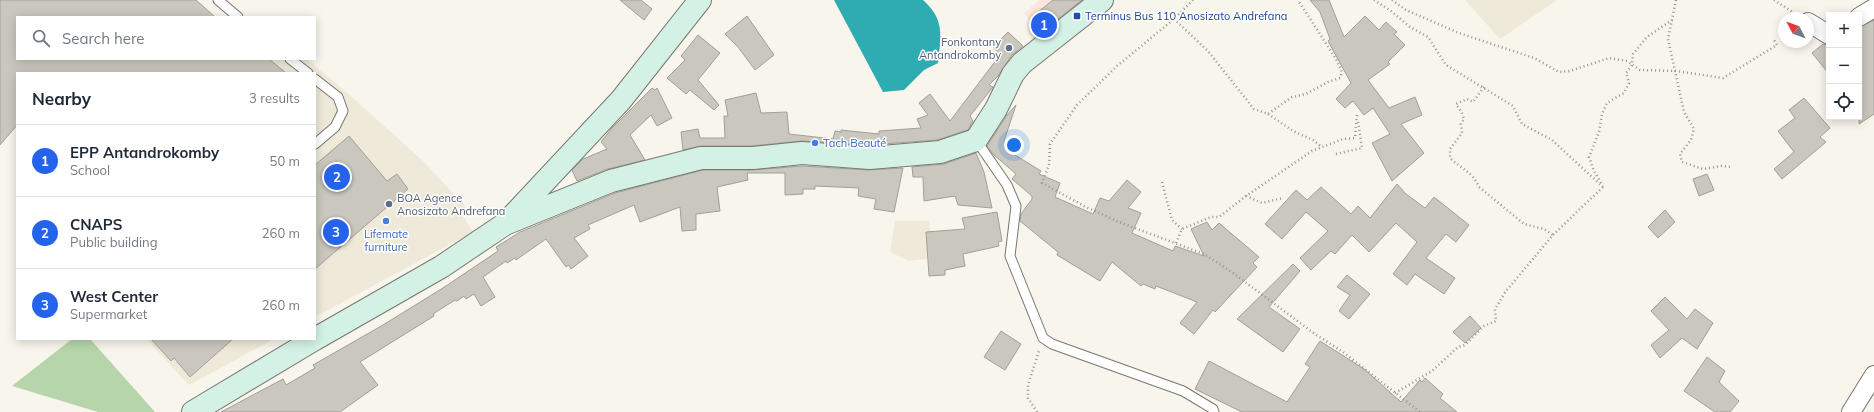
<!DOCTYPE html>
<meta charset="utf-8">
<style>
body{margin:0;font-family:Mulish,sans-serif;background:#f2f2f3;color:#1f2937}
.controls{position:absolute;right:12px;top:12px;display:grid;overflow:hidden;border-radius:0px;box-shadow:0 2px 10px #0003}
.controls button{width:36px;height:36px;display:grid;place-items:center;padding:0;border:0;border-bottom:1px solid #e0e1e3;background:#fff;color:#1f2937;font:20px sans-serif}
.compass{position:absolute;left:1778px;top:12px;width:36px;height:36px;border-radius:50%;background:#fff;box-shadow:0 2px 10px #0003;rotate:311deg}
.you{position:absolute;left:1014px;top:145px;width:14px;height:14px;margin:-10px;border:3px solid #fff;border-radius:50%;background:#1a73e8;box-shadow:0 0 0 6px #1a73e833}
.badge{display:grid;place-items:center;width:26px;height:26px;border-radius:50%;background:#2563eb;color:#fff;font-size:13px;font-weight:700}
.pin{position:absolute;translate:-50% -50%;border:2px solid #fff;box-shadow:0 1px 4px #0006}
.list{margin:0;padding:0;list-style:none}
h2{display:flex;justify-content:space-between;align-items:center;height:52px;margin:0;padding:0 16px;font-size:17px}
h2 small{font-size:13px;font-weight:400;color:#747a83}
.list li{display:grid;grid-template-columns:26px 1fr auto;gap:12px;align-items:center;box-sizing:border-box;height:72px;padding:0 16px;border-top:1px solid #e0e1e3}
.list b{display:block;font-size:15px;white-space:nowrap}
.list p{margin:0;font-size:13px;white-space:nowrap;color:#747a83}
.list em{font-size:13px;font-style:normal;color:#747a83}
.icon{flex:none;width:22px;height:22px;fill:none;stroke:currentColor;stroke-width:2;stroke-linecap:round;stroke-linejoin:round}
.map{position:relative;flex:none;width:1874px;height:412px;overflow:hidden}
.search{position:absolute;background:#fff;box-shadow:0 2px 10px #0003;left:16px;top:16px;width:300px;height:44px;display:flex;align-items:center;gap:10px;box-sizing:border-box;padding:0 14px;border-radius:0px;color:#747a83;font-size:15px}
.panel{position:absolute;background:#fff;box-shadow:0 2px 10px #0003;left:16px;top:72px;width:300px;height:268px;border-radius:0px}
.map>svg:first-child{display:block}
.built{fill:#eee9d9}
.education{fill:#fce5da}
.green{fill:#b7d5aa}
.water{fill:#2fabb2}
.building{fill:#cac7bf;stroke:#a29f98}
.lines{fill:none;stroke-linecap:round;stroke-linejoin:round}
.lane-casing{stroke:#797770;stroke-width:11}
.street-casing{stroke:#797770;stroke-width:20}
.secondary-casing{stroke:#797770;stroke-width:24}
.path{stroke:#95938d;stroke-width:2.5;stroke-dasharray:1 3;stroke-linecap:butt}
.lane{stroke:#fff;stroke-width:9}
.street{stroke:#fff;stroke-width:18}
.secondary{stroke:#d4f1e5;stroke-width:22}
.transit-dot{fill:#1a4fb4;stroke:#fff;stroke-width:1.5}
.service-dot{fill:#5c6f8a;stroke:#fff;stroke-width:1.5}
.shop-dot{fill:#3f7fe0;stroke:#fff;stroke-width:1.5}
.labels{text-anchor:middle;stroke-width:3;stroke-linejoin:round;paint-order:stroke}
.transit-label{font-size:11px;fill:#164399;stroke:#fff;text-anchor:start}
.service-label{font-size:11px;fill:#4e5e75;stroke:#fff;text-anchor:end}
.shop-label{font-size:11px;fill:#366cbe;stroke:#fff;text-anchor:start}
</style>
<div class="map">
<svg width="1874" height="412" viewBox="0 0 1874 412">
<rect width="100%" height="100%" fill="#f7f5ec"/>
<path class="built" d="M1465,0h92l-57,39z
M191,59h115l38,31 80,72 42,45 -6,5 13,20 -158,85v-244h-143z
M895,221h34l5,37 -25,3 -19,-9z
M146,339h128l-85,46z"/>
<path class="education" d="M1040,0h47l-45,36 -18,-23z"/>
<path class="green" d="M72,339h18l65,73h-57l-86,-26z"/>
<path class="water" d="M834,0h89c22,20 18,35 15,63l-14,7 -20,20 -21,2z"/>
<path class="building" d="M0,0h196l19,17h-198v42h252l17,14h-269v52l-17,20z
M620,0h21l11,9 -8,11z
M1053,0h29l-39,31 -11,-14z
M1310,0h19l15,37 21,-21 14,14 7,-8 11,10 -3,2 11,11 -17,17 2,2 -22,16 21,28 26,-11 7,18 -21,9 23,29 -32,28 -20,-38 18,-9 -17,-26 -9,7 -11,-14 -8,7 -9,-9 15,-16 -23,-42 2,-2 -10,-27z
M747,16l27,39 -19,15 -17,-23 -13,-13z
M1874,20v94l-15,10v-97z
M1008,32l15,14 -11,9 -14,21 -9,9 4,2 -23,29 3,5 -5,9 -31,10 -67,5 -69,-4 -49,5h-51l-18,4 -2,-18 17,-3 2,9h25l-1,-22h4l-3,-16 31,-7 5,20 26,-1 2,22 44,5 2,-8 6,1v-2l38,4v-3l42,-3 -4,-9 11,-4 -9,-12 11,-9 20,27 50,-66 -7,-8z
M698,35l22,18 -22,27 21,25 -5,5 -24,-20 -4,4 -19,-16 18,-18 -4,-4z
M1823,44l6,1v29l-17,-21z
M652,88l3,2 2,-2 15,30 -15,8 -6,-11 -21,20 15,25 -37,9 -31,12 -5,-11 11,-11 24,-10 -6,-7 11,-14z
M1804,98l26,30 -10,9 6,5 -44,37 -8,-10 20,-17 -16,-21 17,-13 -6,-8z
M1016,105l-12,36 6,5 -3,4 34,21 -2,3 21,9 -5,14 38,17 7,-16 9,3 18,-21 14,12 -13,16 13,5 -9,20 41,18 2,-5 29,10 -13,-27 16,-7 5,8 7,-7 40,34 -6,6 4,4 -42,45 -2,-2 -19,24 -14,-11 17,-21 -41,-16 -1,3 -12,-5 -2,2 -29,-24 -12,19 -43,-26 1,-3 -38,-31 1,-7 11,-15v-3l-20,-17 4,-5 -23,-20 -6,-8 20,-31z
M349,136l38,45 10,-7 11,15 -93,80v-104z
M976,153l8,19 8,36 -34,-3 -3,-9 -31,5 -1,-24h-10l-1,-10 32,-3z
M802,166l67,4 34,-2 -9,44 -20,-3 2,-10 -18,-3 1,-8 -44,-2v3h-12v5l-18,1v-22h-38l1,7 -31,7 3,24 -24,3v16l-14,1 -2,-24 -40,15 -6,-17 -46,20 2,4 -16,9 14,18 -17,13 -2,-4 -3,2 -20,-28 -30,21 -1,-2 -8,5 -1,-2 -23,16 12,20 -14,9 -7,-12 -8,5 -2,-3 -7,5 -2,-1 -22,14 1,2 -74,46 18,23 -38,27h-119l62,-33 3,6 29,-17 -2,-3 70,-40 63,-39 52,-35 -2,-4 24,-15 95,-39 88,-23h50z
M1707,174l7,16 -15,6 -6,-17z
M1397,184l9,10 19,14 9,-11 35,28 -13,17 -10,-8 -20,24 29,20 -11,16 -29,-20 -8,11 -14,-11 24,-32 -21,-19 -27,29 -17,-17 -17,19 -4,-3 -20,19 -11,-12 28,-27 -22,-19 -24,27 -17,-15 31,-34 11,10 14,-13 30,27 7,-8 12,12z
M1665,210l10,12 -17,16 -10,-11z
M997,212l5,29 -4,1 1,4 -36,8 2,12 -20,4v5l-16,1 -3,-44 39,-3 -3,-11z
M1293,264l7,7 -31,36 31,22 -17,23 -46,-33z
M1347,275l23,19 -21,25 -10,-8 11,-16 -13,-8z
M1665,297l22,22 8,-10 18,14 -16,26 -15,-11 -22,20 -9,-13 18,-15 -18,-19z
M1470,316l11,12 -16,15 -12,-11z
M1001,331l20,13 -16,26 -21,-13z
M151,339h82l-43,38 -16,-19 -3,3z
M1320,341l44,28 37,33 19,-22 2,2 3,-4 18,16 -3,4 17,14h-215l-47,-23 14,-28 78,41 23,-35 -5,-3z
M1707,357l18,14 -6,11 20,19 -9,11h-15l-31,-21z"/>
<g class="lines">
<defs>
<path id="lane" d="M218,0l20,17
M290,59l18,14
M315,79l23,18 5,14 -8,16 -20,17
M976,140l31,45 9,21 -6,50 33,82 9,6 131,47 30,18 1,3"/>
<path id="street" d="M1859,17l15,-9
M1808,22l21,13
M1851,412l23,-37"/>
<path id="secondary" d="M505,224l106,-43 90,-23h52l49,-5 68,5 70,-6 36,-12 20,-31 17,-35 9,-11 80,-63
M315,339l126,-72 64,-43 116,-124 79,-100
M193,412l122,-73"/>
</defs>
<use href="#lane" class="lane-casing"/>
<use href="#street" class="street-casing"/>
<use href="#secondary" class="secondary-casing"/>
<path class="path" d="M1193,0l-19,19 -57,47 -40,39 -27,39 -1,21 -7,18 44,24 33,15 85,32 29,19 82,61 28,18 77,60
M1374,0l17,11 19,16 18,10 18,28 67,41 9,18 30,16 51,47
M1392,0l14,10 53,23 75,25 25,14 11,-1 39,-13 18,3 13,9 36,1 47,7 54,-33 -3,-5
M1676,0l-8,39 16,73 10,17 -3,11 -11,14 2,8 21,7 18,-3 11,1
M1774,0l20,13
M1174,19l33,31 47,59 14,5 24,-17 14,-3 22,-12 12,-4 2,-6 -6,-13 -38,-59
M1484,87l-11,15 -6,-3 -11,5 6,9 2,6 -3,5 1,9 -12,16v9c11,11 22,13 29,29l45,37 20,5 9,6
M1268,114l25,17 20,9 9,7
M1336,154l26,-6 -4,-28
M1162,182l10,38 10,9
M1601,183l-7,-12 -5,-14 10,-25 3,-18 5,-11 17,-10 5,-10 -3,-10 6,-8 1,-11 14,-17 25,-17
M1246,196l16,7 21,-5
M1176,243l6,-14 29,-12h8l27,-21 66,-45 31,-12 12,-1 2,-24
M1395,393l37,-22 26,-24 7,-2 19,-19 12,-5 -1,-12 11,-18 47,-56 50,-48
M1037,412l-9,-14v-13l11,-34"/>
<use href="#lane" class="lane"/>
<use href="#street" class="street"/>
<use href="#secondary" class="secondary"/>
</g>
<rect class="transit-dot" x="1073" y="12" width="8" height="8" rx="2"/>
<g class="service-dot">
<circle cx="1009" cy="48" r="4"/>
<circle cx="389" cy="204" r="4"/>
</g>
<g class="shop-dot">
<circle cx="815" cy="143" r="4"/>
<circle cx="386" cy="221" r="4"/>
</g>
<g class="labels">
<g class="transit-label">
<text x="1085" y="20">Terminus Bus 110 Anosizato Andrefana</text>
</g>
<g class="service-label">
<text x="1001" y="46">Fonkontany<tspan x="1001" dy="13">Antandrokomby</tspan></text>
<text x="397" y="202" text-anchor="start">BOA Agence<tspan x="397" dy="13">Anosizato Andrefana</tspan></text>
</g>
<g class="shop-label">
<text x="823" y="147">Tach Beauté</text>
<text x="386" y="238" text-anchor="middle">Lifemate<tspan x="386" dy="13">furniture</tspan></text>
</g>
</g>
</svg>
<div class="controls">
<button>+</button>
<button>−</button>
<button><svg class="icon" aria-label="locate" viewBox="0 0 24 24"><circle cx="12" cy="12" r="6"/><path d="M12 2v4M12 18v4M2 12h4M18 12h4"/></svg></button>
</div>
<svg class="compass" viewBox="-18 -18 36 36"><path d="M0-13l5 13h-10z" fill="#e53935"/><path d="M0 13l5-13h-10z" fill="#747a83"/></svg>
<div class="you"></div>
<div class="pin badge" style="left:1044px;top:25px">1</div>
<div class="pin badge" style="left:337px;top:177px">2</div>
<div class="pin badge" style="left:336px;top:232px">3</div>
<div class="search"><svg class="icon" aria-label="search" viewBox="0 0 24 24"><circle cx="10" cy="10" r="6"/><path d="M15 15l6 6"/></svg>Search here</div>
<section class="panel">
<h2>Nearby<small>3 results</small></h2>
<ul class="list">
<li><span class="badge">1</span><div><b>EPP Antandrokomby</b><p>School</p></div><em>50 m</em></li>
<li><span class="badge">2</span><div><b>CNAPS</b><p>Public building</p></div><em>260 m</em></li>
<li><span class="badge">3</span><div><b>West Center</b><p>Supermarket</p></div><em>260 m</em></li>
</ul>
</section>
</div>
